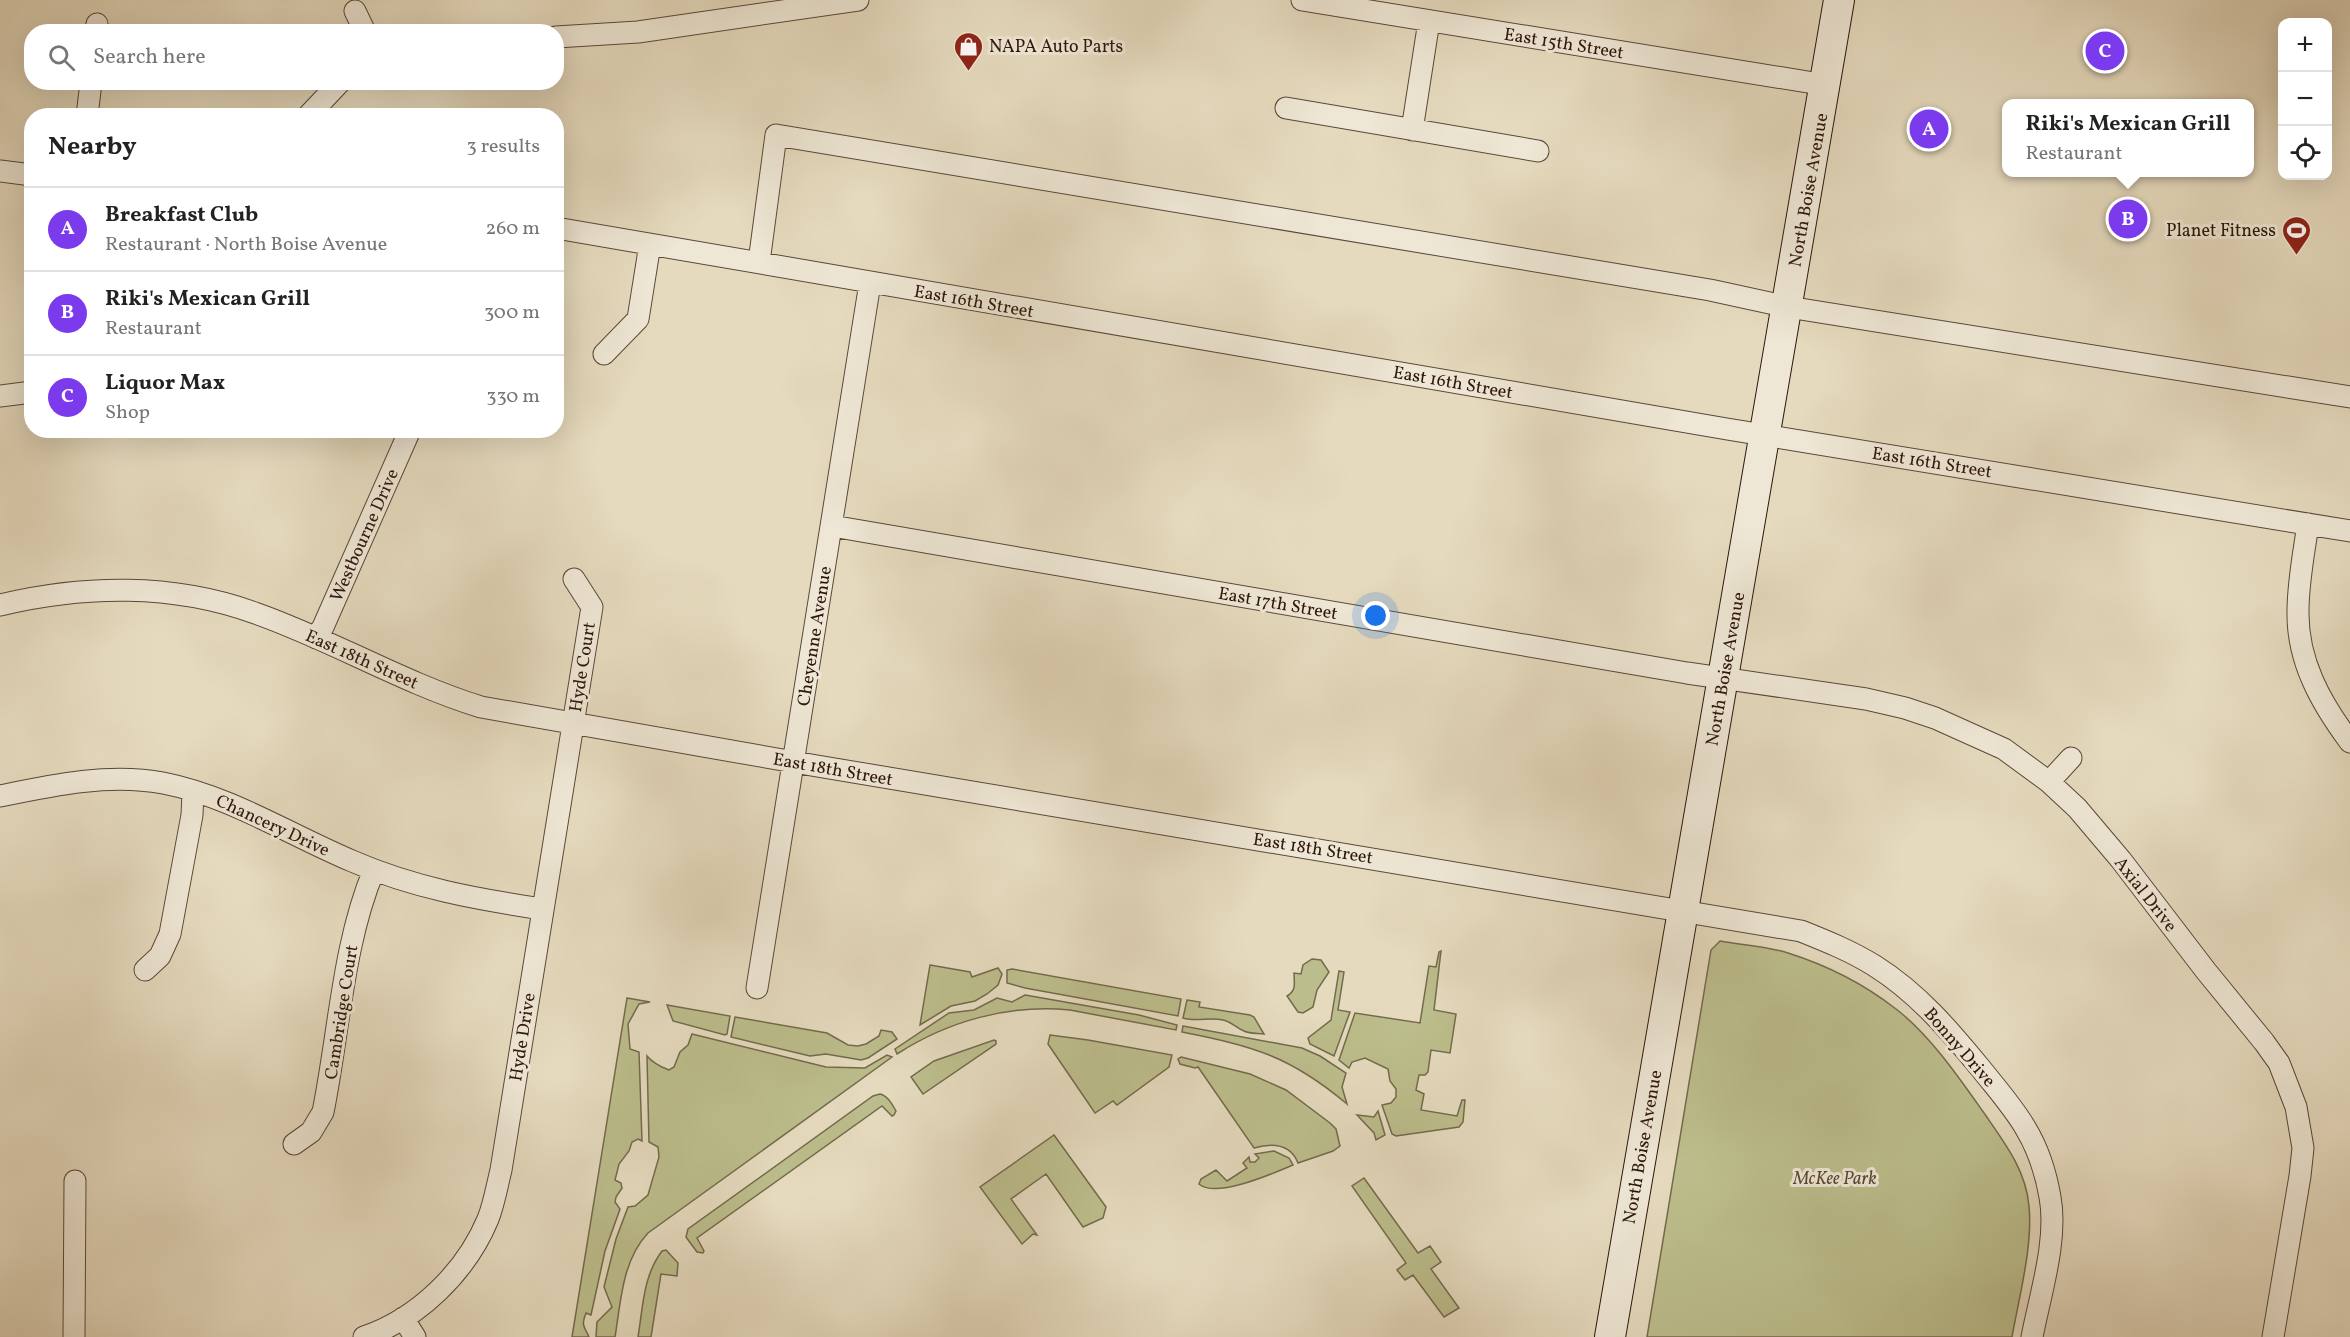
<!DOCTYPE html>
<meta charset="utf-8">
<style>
body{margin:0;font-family:Vollkorn,serif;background:#f6f6f6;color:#222}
.controls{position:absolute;right:18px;top:18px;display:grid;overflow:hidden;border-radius:12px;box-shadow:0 6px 24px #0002}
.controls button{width:54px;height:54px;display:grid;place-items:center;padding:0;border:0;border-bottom:2px solid #e0e0e0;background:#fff;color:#222;font:30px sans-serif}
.you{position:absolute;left:1376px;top:616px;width:21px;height:21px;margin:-15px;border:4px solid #fff;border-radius:50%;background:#1a73e8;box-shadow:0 0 0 9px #1a73e833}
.badge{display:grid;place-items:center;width:39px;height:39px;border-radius:50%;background:#7c3aed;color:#fff;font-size:20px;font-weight:700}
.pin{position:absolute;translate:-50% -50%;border:3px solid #fff;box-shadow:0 2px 6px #0006}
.popup{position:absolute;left:2002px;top:99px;width:252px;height:78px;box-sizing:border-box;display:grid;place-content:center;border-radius:12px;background:#fff;filter:drop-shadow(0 2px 4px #0005);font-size:20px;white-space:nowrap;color:#767676}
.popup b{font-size:22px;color:#222}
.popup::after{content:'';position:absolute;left:50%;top:100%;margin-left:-12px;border:12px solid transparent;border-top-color:#fff}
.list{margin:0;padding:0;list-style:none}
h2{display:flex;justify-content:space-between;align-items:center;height:78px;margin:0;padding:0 24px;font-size:26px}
h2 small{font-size:20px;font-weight:400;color:#767676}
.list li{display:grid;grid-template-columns:39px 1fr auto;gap:18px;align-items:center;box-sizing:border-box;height:84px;padding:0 24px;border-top:2px solid #e0e0e0}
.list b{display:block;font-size:22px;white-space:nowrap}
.list p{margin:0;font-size:20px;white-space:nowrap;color:#767676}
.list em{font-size:20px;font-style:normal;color:#767676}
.icon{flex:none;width:33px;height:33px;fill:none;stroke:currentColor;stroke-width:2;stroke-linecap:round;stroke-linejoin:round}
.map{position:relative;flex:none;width:2350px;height:1337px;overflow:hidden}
.search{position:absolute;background:#fff;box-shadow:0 6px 24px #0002;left:24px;top:24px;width:540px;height:66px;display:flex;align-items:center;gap:15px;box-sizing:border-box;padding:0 21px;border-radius:24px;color:#767676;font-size:22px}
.panel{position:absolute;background:#fff;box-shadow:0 6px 24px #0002;left:24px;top:108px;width:540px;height:330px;border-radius:24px}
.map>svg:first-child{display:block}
.green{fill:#bcbd8c;stroke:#746a4c;stroke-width:1.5}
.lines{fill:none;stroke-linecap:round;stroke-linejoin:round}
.street-casing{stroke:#5b4738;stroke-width:23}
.secondary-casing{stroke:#2d160b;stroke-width:32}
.street{stroke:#eee7d5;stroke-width:21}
.secondary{stroke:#eee7d5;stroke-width:30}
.labels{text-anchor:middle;stroke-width:6;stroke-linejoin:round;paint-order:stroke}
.street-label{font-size:18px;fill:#2d160b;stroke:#eee7d5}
.poi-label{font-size:18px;fill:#2d160b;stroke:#eee7d5;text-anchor:start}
.park-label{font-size:18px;font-style:italic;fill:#584832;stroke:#eee7d5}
</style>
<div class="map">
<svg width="2350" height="1337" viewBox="0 0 2350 1337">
<rect width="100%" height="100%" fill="#e5dabe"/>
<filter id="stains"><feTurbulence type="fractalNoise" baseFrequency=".00333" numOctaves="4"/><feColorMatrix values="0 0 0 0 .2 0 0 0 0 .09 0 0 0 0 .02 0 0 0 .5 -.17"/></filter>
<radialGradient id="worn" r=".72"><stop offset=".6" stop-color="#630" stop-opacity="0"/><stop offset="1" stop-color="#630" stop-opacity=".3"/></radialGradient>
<path class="green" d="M1720,941c22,4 46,5 68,12 38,12 76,31 108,56 34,26 64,70 88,104 20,29 42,57 45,93 4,40 -10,91 -17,131h-365l64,-387z
M1441,951l-7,59 22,4 -6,39 -19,-3 -3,22 -3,3h-6l-3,15 8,4 -3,16 36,6 5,-16h3l-2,22 -4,5 -63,9 -4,-2 -10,-29 9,-2 5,-6v-8l-6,-8 -2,-12 -23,-11 -13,4 -3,6 -10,-8 16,-47 65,10 9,-57 7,1 3,-15z
M1312,959l9,1 8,12 -12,18 -4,17 -10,6 -5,-1 -11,-16c10,-6 7,-13 7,-23l7,1 2,-9z
M930,965l40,7 2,5 26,-9 4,6 -4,11 -11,9 -12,7 -24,5 -31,19z
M1012,969l169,30 -3,17 -153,-28 -18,-5v-13z
M1339,971l5,1 -6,38 12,2 -16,44 -24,-12 -2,-6 23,-18z
M1025,995l114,20 38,10 -1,5 -106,-20c-61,-6 -122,11 -173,44l-2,-5 54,-36 25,-3 23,-12 15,4z
M627,998l23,4 -11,2 -11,20 2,25 9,3 3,89 -4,-2 -6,3 -3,9 -10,13 -4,16 6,3 1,5 -6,9 -1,5 5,7 -15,42 -14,64 -5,-2c-5,13 -2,13 3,24h-17z
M1187,1000l13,2 -1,5 51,8 4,2 10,17c-6,-1 -14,0 -20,-3 -8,-3 -12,-9 -21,-11 -14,-3 -26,2 -40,-2z
M667,1005l63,11 -3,18 -2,1 -52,-14z
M735,1017l92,16 21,12 10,1 8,-2 13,-8 2,-6 11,2 5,7 -29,19 -7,2 -35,-6 -16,2 -79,-19z
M1183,1026l119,22 18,8 26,17 -4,14 5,17c-57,-48 -94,-58 -165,-72z
M692,1034l134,33 39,1 22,-13 5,2 -244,176c-26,28 -27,68 -33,104h-19l1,-15 15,-15 -8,-20 12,-48 12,-32 7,-1 13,-11 11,-38 -1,-10 -9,-5 -2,-86c5,6 14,11 22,14l5,-3 6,-15 8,-7z
M1050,1035l38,5 84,15 -3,12 -52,38 -4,-4 -18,12 -47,-69z
M994,1040l2,1v3l-73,50 -12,-17 23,-16z
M1181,1057l69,17 36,16 44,33 6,6 4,17 -7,5 -35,12c-8,-20 -26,-20 -44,-15l-56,-81 -3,1 -15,-4 -2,-5z
M880,1094c8,2 12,10 16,17l-2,4 -2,1 -10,-10 -185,132 7,13 -1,2 -6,-1 -11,-15 2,-8 185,-133z
M1378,1111l7,24 -9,5 -2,-7 -17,-18 17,2z
M1054,1135l52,72 -3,11 -20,9 -37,-53 -35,25 26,36 -4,-1 -11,10 -42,-57z
M1274,1151l15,7 4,7c-19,8 -77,34 -94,19l2,-5 15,-9 11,11 20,-13 -4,-5 6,-6 1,5h5l4,-4 -4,-4z
M1364,1178l54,75 12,-7 11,16 -10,7 28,39 -15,9 -31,-42 -8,5 -8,-10 9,-7 -54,-77z
M666,1250l12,13 -1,13 -16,-2 -10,63h-13c5,-30 5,-61 24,-86z"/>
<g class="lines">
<defs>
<path id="street" d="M1302,0l524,85
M355,11l10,21
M96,32l1,-8
M556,37l82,-5 220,-32
M1286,108l252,43
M87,116l4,-34
M308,116l32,-34
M1412,130l17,-109
M0,171l32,4
M556,228l1171,201 623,102
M759,262l17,-127 934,155 78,17 562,90
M604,354l34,-35 12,-75
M0,396l32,-4
M2308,524c-4,28 -10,58 -10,87 -1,50 23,92 52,131
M832,526l855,147 179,26 39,9 30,10 69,31 45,33 28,26 44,52 85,111 58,71 15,21 17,44 7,41 -3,28 -27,161
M0,605c83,-20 173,-22 255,8 77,27 148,70 226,94l336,59 984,165c25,10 50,20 74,35 43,27 76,66 107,104 15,19 32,38 44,59 12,20 20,45 24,68 8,43 -10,98 -18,140
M316,638l7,-11 87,-197
M2049,782l22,-24
M0,796c53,-11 109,-23 163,-13 67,13 127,52 189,78 62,27 124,38 190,48
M145,970l15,-14 10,-22 22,-119 1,-24
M757,988l113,-705
M294,1144l17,-12 12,-20c16,-79 20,-169 51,-242
M403,1318l12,19
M74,1337l1,-156
M364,1337c54,-18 102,-65 124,-118 6,-15 9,-33 13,-49l91,-563 -18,-28"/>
<path id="secondary" d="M1610,1337l229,-1337"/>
</defs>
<use href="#street" class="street-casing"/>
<use href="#secondary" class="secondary-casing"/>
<use href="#street" class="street"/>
<use href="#secondary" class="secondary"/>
</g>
<defs>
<symbol id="shop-pin" viewBox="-11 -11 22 30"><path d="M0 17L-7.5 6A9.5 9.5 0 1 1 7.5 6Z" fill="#8f2418" stroke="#eee7d5"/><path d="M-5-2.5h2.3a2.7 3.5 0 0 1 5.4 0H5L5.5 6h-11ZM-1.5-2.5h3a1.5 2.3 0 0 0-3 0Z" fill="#fff"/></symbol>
<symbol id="stadium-pin" viewBox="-11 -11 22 30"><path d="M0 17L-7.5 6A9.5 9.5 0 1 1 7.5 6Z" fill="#8f2418" stroke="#eee7d5"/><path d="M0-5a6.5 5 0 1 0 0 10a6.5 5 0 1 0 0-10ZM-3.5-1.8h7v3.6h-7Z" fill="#fff"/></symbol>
</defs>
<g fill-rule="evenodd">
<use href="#shop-pin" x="952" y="30" width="33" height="45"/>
<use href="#stadium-pin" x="2280" y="214" width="33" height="45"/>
</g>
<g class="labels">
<g class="street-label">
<text transform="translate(1564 43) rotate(9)" y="6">East 15th Street</text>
<text transform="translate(1808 190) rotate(-80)" y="6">North Boise Avenue</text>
<text transform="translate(974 301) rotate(10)" y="6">East 16th Street</text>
<text transform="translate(1453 382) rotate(10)" y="6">East 16th Street</text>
<text transform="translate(1932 462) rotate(9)" y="6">East 16th Street</text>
<text transform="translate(364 535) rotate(-66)" y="6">Westbourne Drive</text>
<text transform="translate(1278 603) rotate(10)" y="6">East 17th Street</text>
<text transform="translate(814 636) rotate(-81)" y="6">Cheyenne Avenue</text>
<text transform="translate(362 659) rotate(24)" y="6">East 18th Street</text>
<text transform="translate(582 667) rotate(-81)" y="6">Hyde Court</text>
<text transform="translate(1725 669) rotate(-80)" y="6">North Boise Avenue</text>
<text transform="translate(833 769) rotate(10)" y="6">East 18th Street</text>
<text transform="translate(273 825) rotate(25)" y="6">Chancery Drive</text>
<text transform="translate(1313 848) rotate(9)" y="6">East 18th Street</text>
<text transform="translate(2146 894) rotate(52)" y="6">Axial Drive</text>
<text transform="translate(341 1012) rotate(-81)" y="6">Cambridge Court</text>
<text transform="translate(522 1037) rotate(-81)" y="6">Hyde Drive</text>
<text transform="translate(1960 1047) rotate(49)" y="6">Bonny Drive</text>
<text transform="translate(1642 1147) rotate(-80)" y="6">North Boise Avenue</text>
</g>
<g class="poi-label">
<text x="989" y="52">NAPA Auto Parts</text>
<text x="2276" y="236" text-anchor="end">Planet Fitness</text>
</g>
<g class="park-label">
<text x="1835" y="1184">McKee Park</text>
</g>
</g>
<rect width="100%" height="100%" filter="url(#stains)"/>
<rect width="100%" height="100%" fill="url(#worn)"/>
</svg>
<div class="controls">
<button>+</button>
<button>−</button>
<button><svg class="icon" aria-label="locate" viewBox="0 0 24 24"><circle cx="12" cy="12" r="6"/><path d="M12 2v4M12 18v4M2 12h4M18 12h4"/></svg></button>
</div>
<div class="you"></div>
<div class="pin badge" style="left:1929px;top:129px">A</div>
<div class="pin badge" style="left:2128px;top:219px">B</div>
<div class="popup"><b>Riki's Mexican Grill</b>Restaurant</div>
<div class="pin badge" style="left:2105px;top:51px">C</div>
<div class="search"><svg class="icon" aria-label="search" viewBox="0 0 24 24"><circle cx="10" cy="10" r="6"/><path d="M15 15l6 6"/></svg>Search here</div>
<section class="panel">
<h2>Nearby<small>3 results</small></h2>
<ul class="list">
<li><span class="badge">A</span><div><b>Breakfast Club</b><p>Restaurant · North Boise Avenue</p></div><em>260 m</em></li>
<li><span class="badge">B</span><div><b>Riki's Mexican Grill</b><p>Restaurant</p></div><em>300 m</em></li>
<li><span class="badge">C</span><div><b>Liquor Max</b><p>Shop</p></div><em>330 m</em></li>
</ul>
</section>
</div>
